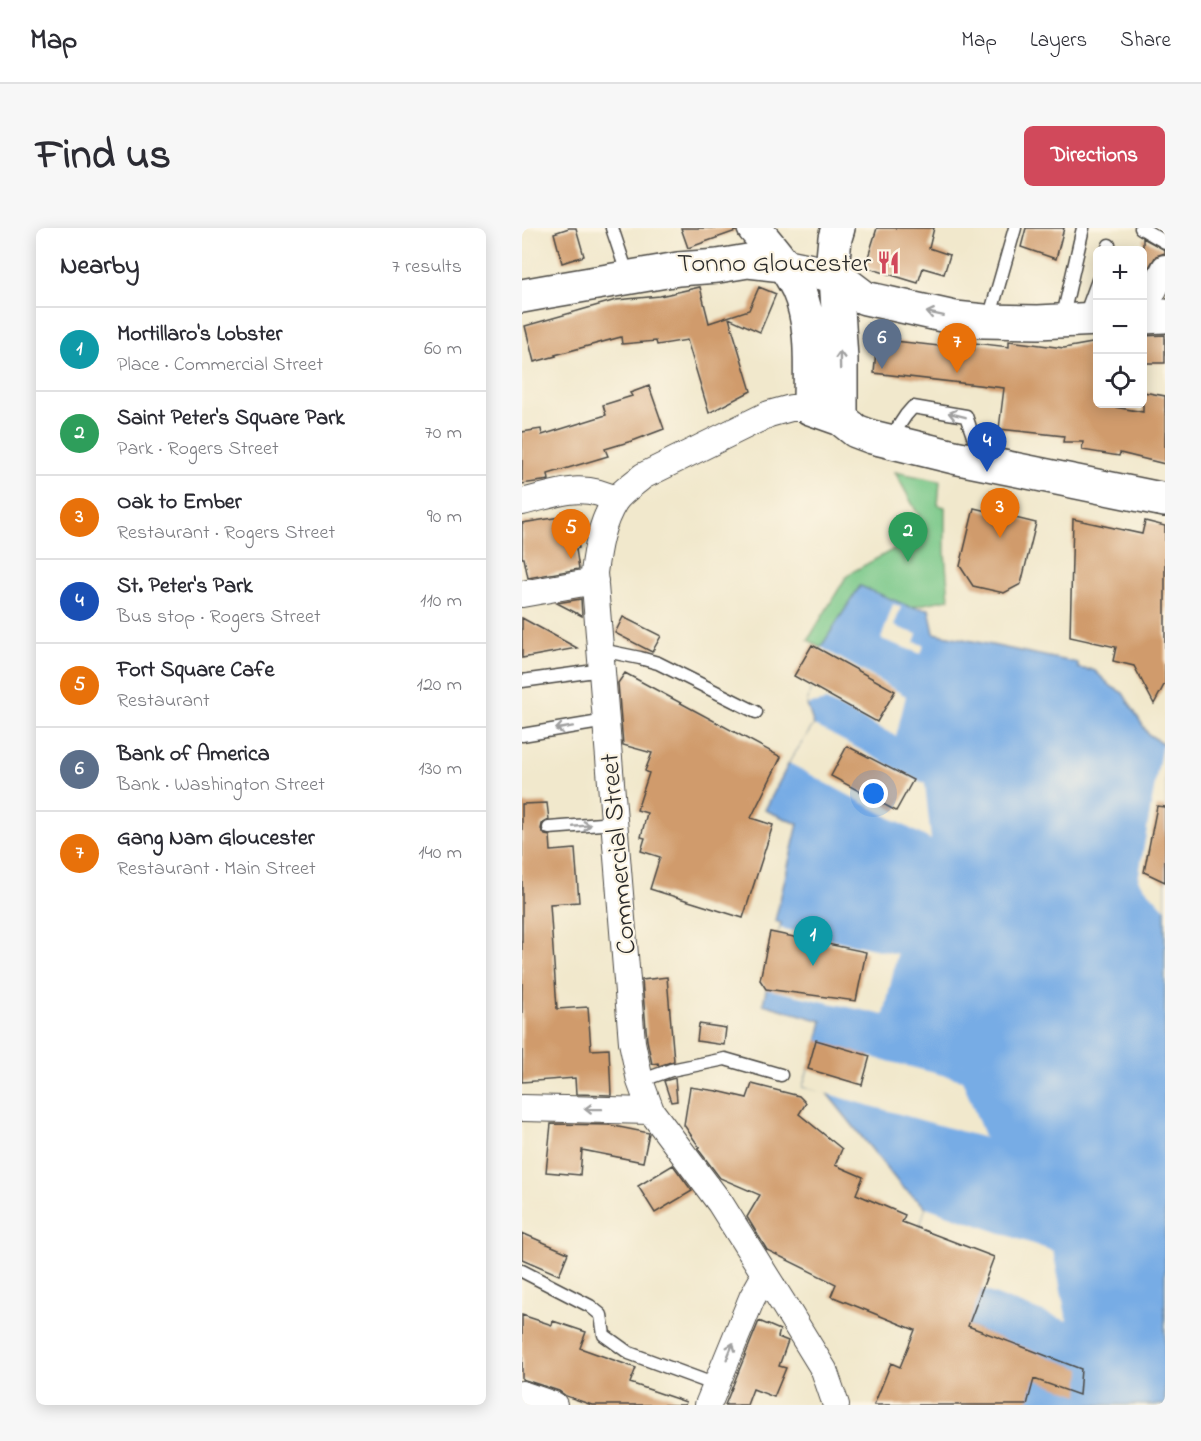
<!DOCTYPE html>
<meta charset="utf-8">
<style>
body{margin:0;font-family:"Indie Flower",sans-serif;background:#f7f7f7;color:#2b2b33}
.controls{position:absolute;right:18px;top:18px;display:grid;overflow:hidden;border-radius:9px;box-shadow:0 3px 15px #0003}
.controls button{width:54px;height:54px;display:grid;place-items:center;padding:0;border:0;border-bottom:2px solid #e1e1e2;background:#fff;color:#2b2b33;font:30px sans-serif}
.you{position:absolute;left:352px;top:566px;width:21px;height:21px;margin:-15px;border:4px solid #fff;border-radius:50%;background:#1a73e8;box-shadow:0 0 0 9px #1a73e833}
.badge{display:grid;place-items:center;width:39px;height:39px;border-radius:50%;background:#d1495b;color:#fff;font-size:20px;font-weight:700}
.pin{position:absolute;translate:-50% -50px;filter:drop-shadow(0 2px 3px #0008)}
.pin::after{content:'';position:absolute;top:32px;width:21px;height:18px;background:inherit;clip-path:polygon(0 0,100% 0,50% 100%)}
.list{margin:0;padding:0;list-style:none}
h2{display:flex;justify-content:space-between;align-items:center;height:78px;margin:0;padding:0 24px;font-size:26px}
h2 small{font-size:20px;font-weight:400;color:#7c7c81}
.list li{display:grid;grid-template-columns:39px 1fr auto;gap:18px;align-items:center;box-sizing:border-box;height:84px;padding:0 24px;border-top:2px solid #e1e1e2}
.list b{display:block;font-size:22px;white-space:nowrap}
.list p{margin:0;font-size:20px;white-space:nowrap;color:#7c7c81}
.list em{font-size:20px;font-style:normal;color:#7c7c81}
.icon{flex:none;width:33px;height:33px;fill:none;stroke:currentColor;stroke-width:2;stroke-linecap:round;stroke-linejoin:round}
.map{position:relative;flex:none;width:643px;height:1177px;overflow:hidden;border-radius:9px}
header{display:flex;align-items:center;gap:36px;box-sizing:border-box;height:84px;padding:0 30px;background:#fff;border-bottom:2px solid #e1e1e2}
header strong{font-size:28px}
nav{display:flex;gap:33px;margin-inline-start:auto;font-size:21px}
.intro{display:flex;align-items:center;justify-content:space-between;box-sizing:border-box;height:144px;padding:0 36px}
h1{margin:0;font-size:42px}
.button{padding:15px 27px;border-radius:9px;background:#d1495b;color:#fff;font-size:21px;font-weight:700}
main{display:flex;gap:36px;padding:0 36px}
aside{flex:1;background:#fff;border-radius:9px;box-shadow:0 3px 15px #0003}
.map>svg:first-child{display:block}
.green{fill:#79c889;stroke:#527a5a;stroke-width:1.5}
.water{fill:#77ace5;stroke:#516c88;stroke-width:1.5}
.pier{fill:#f1e8cc}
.building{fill:#d09b6c}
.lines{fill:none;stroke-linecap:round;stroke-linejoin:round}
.lane-casing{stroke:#494743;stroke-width:15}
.street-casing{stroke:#494743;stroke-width:28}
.secondary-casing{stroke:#494743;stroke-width:36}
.primary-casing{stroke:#494743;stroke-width:36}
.lane{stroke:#fff;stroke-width:12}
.street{stroke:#fff;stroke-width:26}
.secondary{stroke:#fff;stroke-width:33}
.primary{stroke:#fff;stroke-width:33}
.oneway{stroke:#a0a0a0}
.labels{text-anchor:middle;stroke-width:4.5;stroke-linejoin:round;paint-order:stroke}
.poi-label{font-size:27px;fill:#2b2b2b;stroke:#fcf5e5;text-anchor:end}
.street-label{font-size:27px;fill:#2b2b2b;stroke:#fcf5e5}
</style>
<header>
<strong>Map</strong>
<nav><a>Map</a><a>Layers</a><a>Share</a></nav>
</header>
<div class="intro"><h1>Find us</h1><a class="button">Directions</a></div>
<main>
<aside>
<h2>Nearby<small>7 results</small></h2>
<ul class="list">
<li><span class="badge" style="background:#0f9aa8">1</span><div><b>Mortillaro's Lobster</b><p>Place · Commercial Street</p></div><em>60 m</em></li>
<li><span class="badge" style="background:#2e9e5b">2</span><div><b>Saint Peter's Square Park</b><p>Park · Rogers Street</p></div><em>70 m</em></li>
<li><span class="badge" style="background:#e8710a">3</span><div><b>Oak to Ember</b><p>Restaurant · Rogers Street</p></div><em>90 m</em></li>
<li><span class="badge" style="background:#1a4fb4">4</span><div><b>St. Peter's Park</b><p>Bus stop · Rogers Street</p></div><em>110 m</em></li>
<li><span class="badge" style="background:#e8710a">5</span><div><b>Fort Square Cafe</b><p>Restaurant</p></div><em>120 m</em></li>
<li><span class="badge" style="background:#5c6f8a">6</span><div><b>Bank of America</b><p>Bank · Washington Street</p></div><em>130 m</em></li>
<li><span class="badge" style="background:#e8710a">7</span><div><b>Gang Nam Gloucester</b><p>Restaurant · Main Street</p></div><em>140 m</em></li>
</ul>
</aside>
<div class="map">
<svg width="643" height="1177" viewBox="0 0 643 1177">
<rect width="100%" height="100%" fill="#fcf5e5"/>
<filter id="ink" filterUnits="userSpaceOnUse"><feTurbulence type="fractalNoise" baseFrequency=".0167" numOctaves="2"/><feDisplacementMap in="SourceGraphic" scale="12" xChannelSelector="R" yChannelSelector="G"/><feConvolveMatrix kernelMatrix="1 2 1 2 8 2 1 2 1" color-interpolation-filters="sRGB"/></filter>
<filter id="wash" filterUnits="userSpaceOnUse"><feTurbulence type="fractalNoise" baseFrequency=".008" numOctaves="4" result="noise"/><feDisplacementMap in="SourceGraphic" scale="24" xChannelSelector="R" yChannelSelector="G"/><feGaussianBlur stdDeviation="1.35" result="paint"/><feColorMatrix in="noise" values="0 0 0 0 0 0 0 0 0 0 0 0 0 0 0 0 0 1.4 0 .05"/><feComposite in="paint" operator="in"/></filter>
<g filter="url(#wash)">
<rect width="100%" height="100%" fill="#f1e8cc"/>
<path class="green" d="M373,244l45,9 -2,24 7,2v46l4,46 -39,8 -50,-21 -39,61 -13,-7 38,-63 6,-5 75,-41z"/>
<path class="water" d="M338,358l50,21 19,2 5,24 144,30v5l11,2v-1l6,2 17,16 11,6 25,41 17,11v660h-152l-35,-75 -10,-4 -64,-40 22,-79 -25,-21 -75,-94 -23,-5 14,-44 5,-22 -59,-17 18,-81 -6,-2 23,-97 -33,-14 24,-47 25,-38 -7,-20 14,-58z"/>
<path class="pier" d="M371,376l8,3 -7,19 23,8 -3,8 10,3 -3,9 -40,-15z
M299,419l85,49 -10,40 -70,-35 -19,4z
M292,497l111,59 6,56 -142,-77z
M640,516l3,2v163l-27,-29z
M258,700l117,26 -13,61 -118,-26z
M295,815l145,37 23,58 -182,-51z
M404,979l127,44 14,70 -157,-58z"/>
<g id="blocks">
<path class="building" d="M47,0h7l8,28 -22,7 -8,-30z
M159,0h55v3l-48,17z
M355,0h57l-5,20 21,7 -6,19 -21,-6 -5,15 -53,-16z
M504,0h38l-8,31 -35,-12z
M621,10l22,12v3l-9,3 -8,13 -5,-7z
M178,59l9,36 40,-13 10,-23 17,7 -16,38 -31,-14 22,73 -42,22 -22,-73 -30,5 -1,-4 -34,3 -1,-7 -66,18 1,1 -22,6 -9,-36 91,-26 44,-4z
M643,107v28h-22v-27z
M355,111l97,11 1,-7 34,4v-6l55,7 34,-6v62l45,8v-20l22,4v68l-45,-11 -1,3 -37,-6 1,-8h-20l1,-6 -65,-7 5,-41 -130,-15z
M127,158l15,43 -29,11 -30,9 3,7 -60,18 1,6 -27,4v-52l19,-3 1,6 64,-20 -3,-10 29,-9 -2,-3z
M452,280l62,15 -15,61 -17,9 -31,-7 -13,-20z
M51,287l6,33 -3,1 3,20 -51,9 -4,-20h-2v-35z
M551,291l69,15 3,-13 20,5v157l-11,21 -20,-38 -21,-5 3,-14 -46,-10z
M59,371l1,17 -25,-13z
M101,389l38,19 -9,16 -37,-19z
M0,390l55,30 -55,10z
M290,417l83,46 -18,31 -83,-46z
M103,445l156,84 -30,61 22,7 -30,93 -93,-29 10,-32 -19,-6 4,-13 -4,-1 6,-24 -10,-3 12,-37 -4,-2 7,-18 -29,-8 -5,-62z
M325,518l66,34 -17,31 -65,-35z
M25,575l2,17 -7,4 -1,5 4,6 5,1 1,15 24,-2 4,53 -29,2 7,105 31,-2 3,43 18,-1 2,46 -35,-1 -1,-16 -53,4v-278z
M635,578l8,1v75l-21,-10z
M248,704l96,20 -10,49 -90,-12 -6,-9z
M145,749l7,84 -15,5 -1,-3 -6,1 -5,-24 -5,-60z
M177,796l27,4 -2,17 -27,-4z
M294,812l54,16 -8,29 -54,-16z
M153,850l2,23 -6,1 -7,-21z
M230,856l47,12 7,7 -7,11 43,35 -7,16 28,12 -7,17 49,21 -3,7 92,35 -26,69 113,43 -2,26 -45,-16 -7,26h-153l17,-42 9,4 15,-37 -84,-34 5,-12 -69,-34 -20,-33 13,-22 -40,-17 -22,-29 2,-1 -16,-23 6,-38 27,4 30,7z
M29,896l58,1 40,8 -6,29 -61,-12 -2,25 -34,-3z
M151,937l19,26 -37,22 -17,-27z
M0,1005l46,20 -9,22 -37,-16z
M0,1087l30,10 1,-4 33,11 -6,16 56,20 -6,15 56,19 -1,3h-93l-26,-9 -7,-5 -37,-12z
M237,1093l21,9 -2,7 10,4 -9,25 7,2 -12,29 -21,-8 -6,16h-22z"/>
</g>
</g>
<g filter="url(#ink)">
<use href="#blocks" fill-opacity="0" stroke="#494743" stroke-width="1.5"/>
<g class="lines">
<defs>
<path id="lane" d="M90,0l16,48
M619,0l24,14
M585,22l2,-5
M562,90l14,-38
M467,91l26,-91
M540,92l21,-92
M368,211l16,-24 7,-8 53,9 15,43
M79,422l39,8 18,5 98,49
M0,453l80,-11
M0,507l84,-14
M27,600l66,-5
M118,853l31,-11 54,-11 56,16
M0,1043l68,35 11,9 3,20 25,18 87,32"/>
<path id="street" d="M624,89l3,-18 16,-31
M288,180h-19l-22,6 -126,62c-9,8 -21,15 -28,25 -14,22 -18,48 -21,72l38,469 8,39 11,30 69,92 66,105 38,62 12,35
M0,274c35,-8 60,-21 94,-2
M0,366l73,-13
M0,880l129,3
M0,1166l32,11
M186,1177l44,-107 13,-23"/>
<path id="secondary" d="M0,68l22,-4 134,-23 40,-3 30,-5 35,4"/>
<path id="primary" d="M232,0c16,19 33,38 44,61 16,36 12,80 12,119l31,11 15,12 16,6 82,20 211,43
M316,0l-3,10 -2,21 3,17 5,83v60
M261,37l53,11 29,22 90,20 29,3 54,1 60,-3
M620,89l23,-1"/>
</defs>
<use href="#lane" class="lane-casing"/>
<use href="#street" class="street-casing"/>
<use href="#secondary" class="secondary-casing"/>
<use href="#primary" class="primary-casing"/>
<use href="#lane" class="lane"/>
<use href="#street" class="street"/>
<use href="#secondary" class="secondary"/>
<use href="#primary" class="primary"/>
</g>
<defs><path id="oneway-shaft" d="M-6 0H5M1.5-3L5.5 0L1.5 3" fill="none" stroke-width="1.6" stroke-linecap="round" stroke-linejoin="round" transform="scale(1.5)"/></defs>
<g class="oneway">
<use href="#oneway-shaft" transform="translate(413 86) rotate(-168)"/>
<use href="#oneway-shaft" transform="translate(318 132) rotate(-91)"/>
<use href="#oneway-shaft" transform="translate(435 187) rotate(-166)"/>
<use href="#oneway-shaft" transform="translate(42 500) rotate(170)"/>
<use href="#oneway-shaft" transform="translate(60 598) rotate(-5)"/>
<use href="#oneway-shaft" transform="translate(71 881) rotate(-179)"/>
<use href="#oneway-shaft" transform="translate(208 1123) rotate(-68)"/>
</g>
</g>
<defs>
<symbol id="restaurant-bare" viewBox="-9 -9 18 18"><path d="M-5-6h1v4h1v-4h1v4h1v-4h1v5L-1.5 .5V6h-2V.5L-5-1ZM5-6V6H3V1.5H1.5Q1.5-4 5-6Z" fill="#d1495b" stroke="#fcf5e5" stroke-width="2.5" paint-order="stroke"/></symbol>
</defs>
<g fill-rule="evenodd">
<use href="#restaurant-bare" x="350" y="18" width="33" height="33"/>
</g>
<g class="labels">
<g class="poi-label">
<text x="349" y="43">Tonno Gloucester</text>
</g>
<g class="street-label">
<text transform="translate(95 626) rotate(-95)" y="9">Commercial Street</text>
</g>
</g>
</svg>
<div class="controls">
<button>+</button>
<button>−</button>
<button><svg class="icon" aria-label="locate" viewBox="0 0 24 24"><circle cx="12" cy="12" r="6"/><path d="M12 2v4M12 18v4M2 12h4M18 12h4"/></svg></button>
</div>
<div class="you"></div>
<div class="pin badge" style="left:291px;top:738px;background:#0f9aa8">1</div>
<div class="pin badge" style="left:386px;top:334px;background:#2e9e5b">2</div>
<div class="pin badge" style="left:478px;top:310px;background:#e8710a">3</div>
<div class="pin badge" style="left:465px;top:244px;background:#1a4fb4">4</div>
<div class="pin badge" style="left:49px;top:331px;background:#e8710a">5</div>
<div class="pin badge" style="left:360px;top:141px;background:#5c6f8a">6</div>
<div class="pin badge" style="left:435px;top:145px;background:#e8710a">7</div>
</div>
</main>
